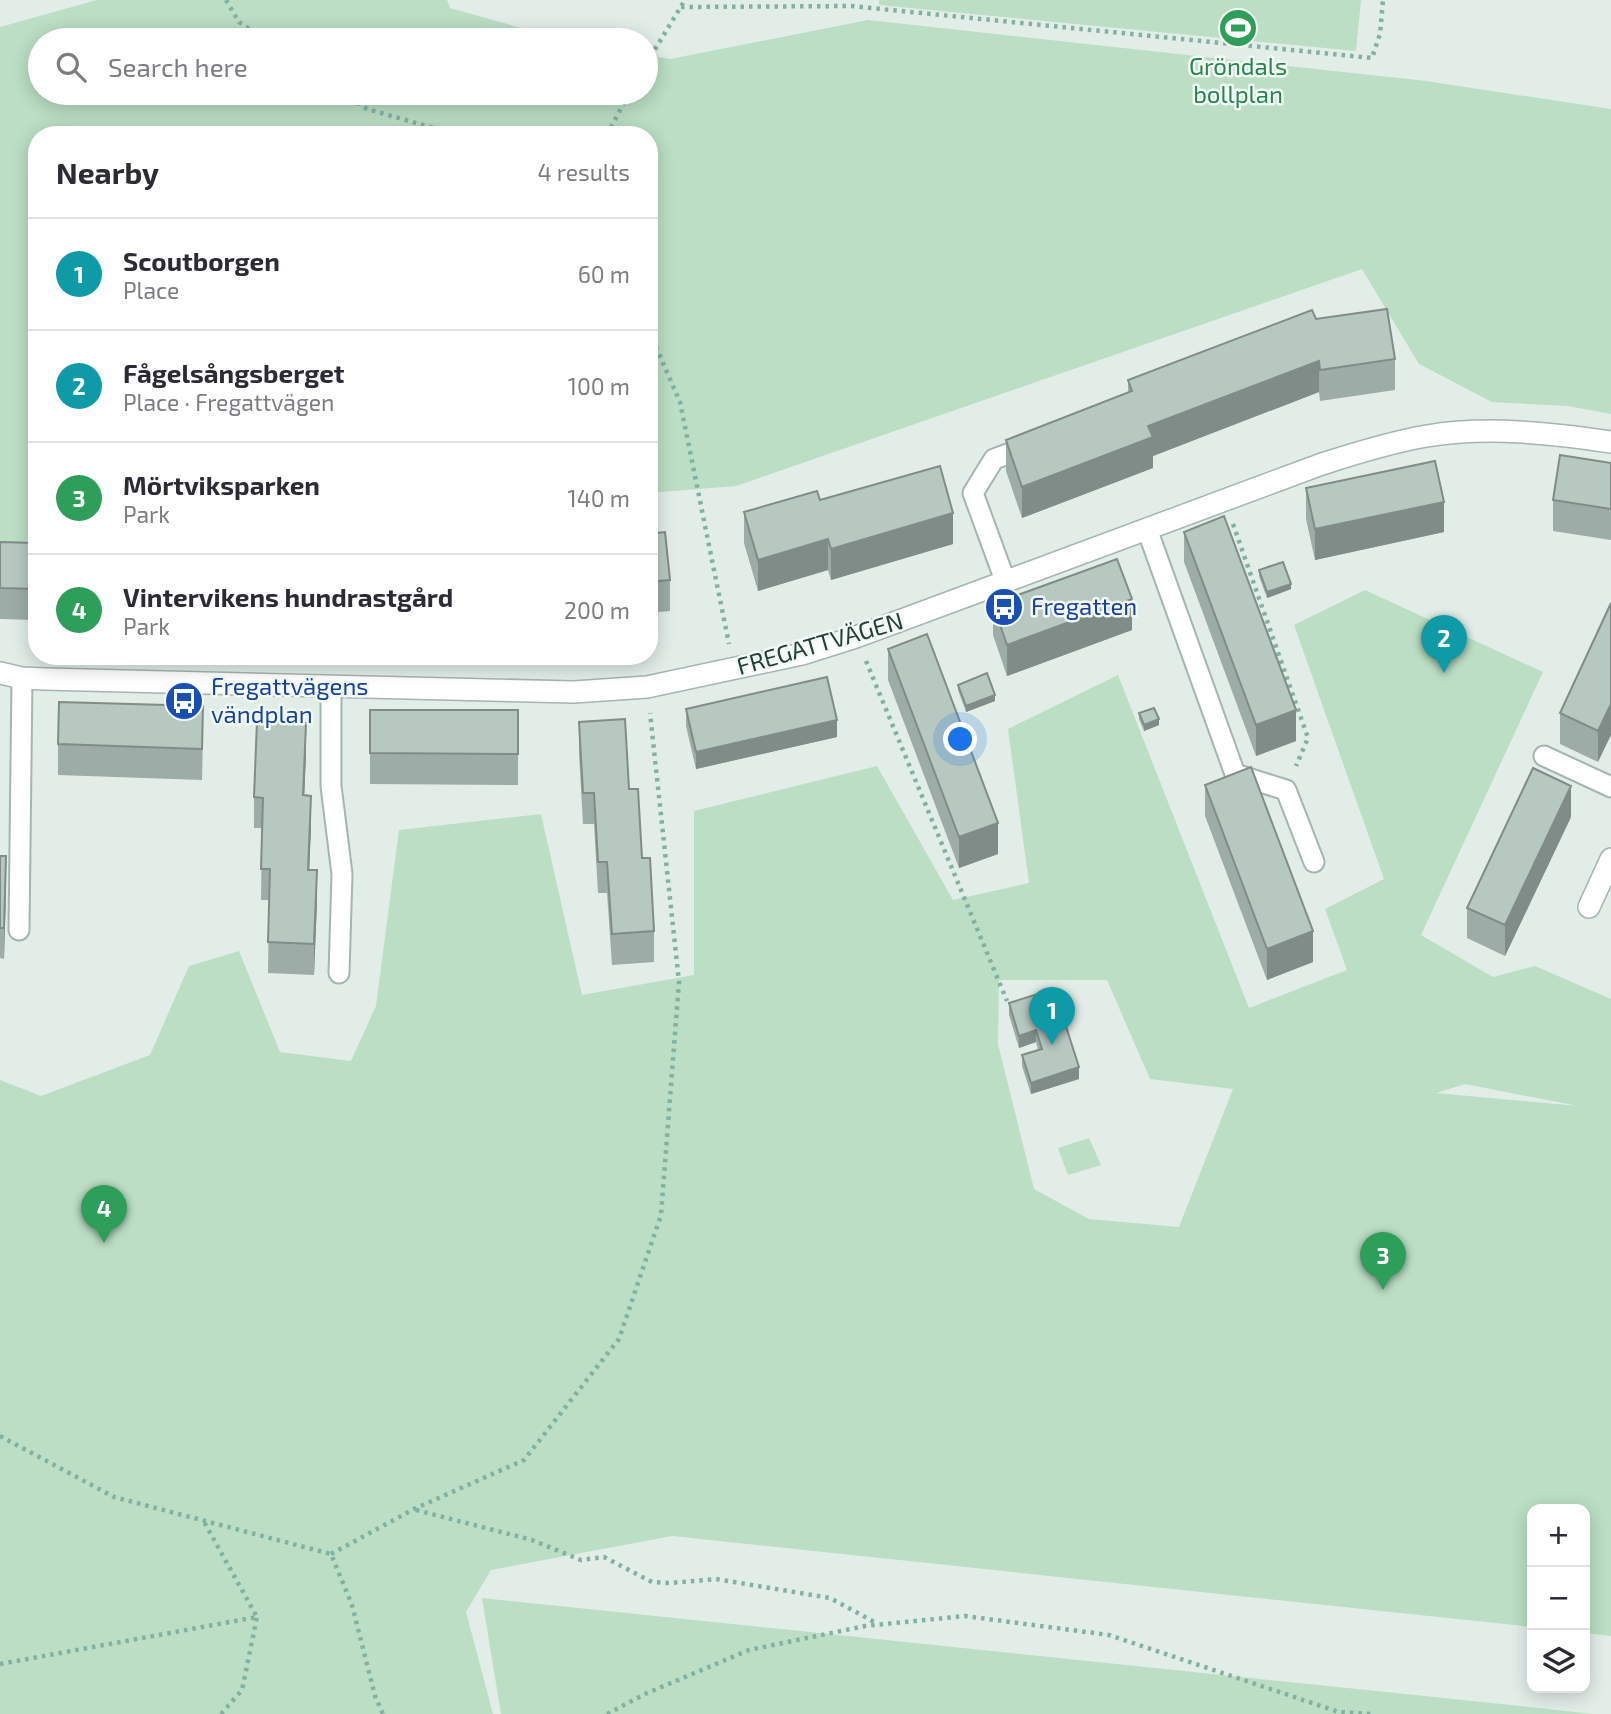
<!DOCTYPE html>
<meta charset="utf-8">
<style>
body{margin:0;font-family:"Exo 2",sans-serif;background:#f2f2f3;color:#2b2b33}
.controls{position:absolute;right:21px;bottom:21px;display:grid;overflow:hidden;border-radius:14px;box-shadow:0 4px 18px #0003}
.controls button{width:63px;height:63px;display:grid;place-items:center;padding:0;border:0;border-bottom:2px solid #e1e1e2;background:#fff;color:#2b2b33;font:35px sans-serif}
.you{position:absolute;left:961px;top:740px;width:24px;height:24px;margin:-18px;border:5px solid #fff;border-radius:50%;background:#1a73e8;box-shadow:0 0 0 10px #1a73e833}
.badge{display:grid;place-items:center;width:46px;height:46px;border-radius:50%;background:#865044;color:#fff;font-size:23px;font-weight:700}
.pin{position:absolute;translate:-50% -58px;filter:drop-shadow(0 2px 4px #0008)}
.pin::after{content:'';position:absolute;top:37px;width:24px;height:21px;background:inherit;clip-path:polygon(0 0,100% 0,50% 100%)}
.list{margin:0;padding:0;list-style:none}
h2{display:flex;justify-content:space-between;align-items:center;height:91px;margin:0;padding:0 28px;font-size:30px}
h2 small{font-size:23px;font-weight:400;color:#7c7c81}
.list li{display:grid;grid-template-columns:46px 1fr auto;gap:21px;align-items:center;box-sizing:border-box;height:112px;padding:0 28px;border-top:2px solid #e1e1e2}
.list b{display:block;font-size:26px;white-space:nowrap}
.list p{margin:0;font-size:23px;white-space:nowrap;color:#7c7c81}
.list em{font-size:23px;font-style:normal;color:#7c7c81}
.icon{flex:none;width:38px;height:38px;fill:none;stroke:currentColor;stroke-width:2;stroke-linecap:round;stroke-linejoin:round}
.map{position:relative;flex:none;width:1611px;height:1714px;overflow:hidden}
.search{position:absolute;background:#fff;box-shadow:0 4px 18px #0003;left:28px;top:28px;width:630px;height:77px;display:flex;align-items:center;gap:18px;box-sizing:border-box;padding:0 24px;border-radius:38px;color:#7c7c81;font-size:26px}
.panel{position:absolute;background:#fff;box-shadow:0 4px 18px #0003;left:28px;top:126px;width:630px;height:539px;border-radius:28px}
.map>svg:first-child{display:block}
.green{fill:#bbdec4;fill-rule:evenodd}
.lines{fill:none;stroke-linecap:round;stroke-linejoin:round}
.lane-casing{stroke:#a5b5af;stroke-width:23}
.street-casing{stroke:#a5b5af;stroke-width:24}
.path{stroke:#82b1a2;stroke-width:4.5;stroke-dasharray:3.5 5;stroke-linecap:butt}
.lane{stroke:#fff;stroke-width:19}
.street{stroke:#fff;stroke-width:21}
.wall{fill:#9daca6}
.shaded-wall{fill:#808c87}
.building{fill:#b7c8c1;stroke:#808c87;stroke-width:2}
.labels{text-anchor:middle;stroke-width:5;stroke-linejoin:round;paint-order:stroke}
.leisure-label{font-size:24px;fill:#27864d;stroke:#f3f9f6}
.transit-label{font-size:24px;fill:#164399;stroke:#f3f9f6;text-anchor:start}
.street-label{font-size:24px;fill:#223e37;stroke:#f3f9f6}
</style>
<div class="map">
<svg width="1611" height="1714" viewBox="0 0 1611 1714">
<rect width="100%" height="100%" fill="#e2ede8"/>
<path class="green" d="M97,0h350l3,8 114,32h-524v53h606v-38l24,4 198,-39 558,61 185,28v305l-43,-8 -76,-4 -73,-38 -57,-95 -626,217 -87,7v-358h-612v405l-37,4v-517z
M879,0h482l-5,51 -477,-46z
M1365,590l178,82 -122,263 72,42 42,-11 76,33v637l-26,-3v-124h-53v118l-860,-91 -181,34 -25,42 27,102h-493v-634l41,16 109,-41 39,-89 50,-15 41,101 71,9 25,-55 23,-176 142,-16 41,181 112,-20v-164l183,-45 76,134 76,-17 -21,-154 110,-54 131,333 98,-38 -22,-61 59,-30 -90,-254zM999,980h108l43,99 83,10 -54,138 -90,-8 -55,-30 -36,-145zM1465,1084l113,22 -142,-13z
M1089,1138l12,27 -33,10 -10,-27z
M482,1598l1048,109 62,7h-1091z"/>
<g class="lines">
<defs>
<path id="lane" d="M1147,529l88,245 51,16 28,72
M1006,583l-33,-90 21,-34 36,-13
M331,686v100l11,88 -3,99
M1544,756l67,31
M19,930l3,-252"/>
<path id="street" d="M0,673l22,5 23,1 529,13 73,-5 155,-33 54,-17 466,-173c34,-11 69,-22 105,-28 60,-10 124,-3 184,6
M1589,907l22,-48"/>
</defs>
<use href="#lane" class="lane-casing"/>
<use href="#street" class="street-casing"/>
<path class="path" d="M226,0l13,22 27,18
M681,7l170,-1 521,52 8,-24 3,-34
M646,64l39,-64
M343,93l24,16 91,26
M607,135l22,-42
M649,331l31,71 49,242
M1233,524l75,214 -12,28
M866,661l141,340
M0,1436l114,61 217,57 21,51 23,91 8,18
M416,1510l116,30 49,20 23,-3 48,25 18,1 46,-4 114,19 48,26
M331,1554l83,-45 110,-49 95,-121 42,-124 18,-233 -29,-269
M0,1664l257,-47 -54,-97
M221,1714l21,-24 15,-73
M607,1714l38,-20 104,-44 116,-24 100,-10 144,19 230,77 33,2"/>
<use href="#lane" class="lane"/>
<use href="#street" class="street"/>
</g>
<path class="wall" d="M1316,319l79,40v31l-75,11 -1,-9 -166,64v12l-131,50 -16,-47v-31l122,-48v-12z
M1611,463v77l-58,-9v-31z
M1306,488l138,44 -129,28 -9,-41z
M820,500l133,44 -122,36 -3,-10 -70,21 -14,-48v-31z
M1184,532l112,209 -40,15 -72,-194z
M649,534l21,46v31l-21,2z
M0,542l37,1v77l-37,-1z
M1259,570l32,19 -24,9 -8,-22z
M1611,603l-13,159 -38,-18v-31z
M993,604l139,26 -125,46 -14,-41z
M888,649l110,205 -39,14 -71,-188z
M958,685l37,16 -29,11 -8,-22z
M686,709l151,28 -141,32 -10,-43z
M370,710h148v75l-148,-1z
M1139,713l20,12 -15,6 -5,-12z
M579,722l50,67 25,142v31l-42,3 -5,-72h-9l-4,-69h-11l-4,-71z
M203,737l-1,43 -144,-5v-31z
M306,754l-2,42 7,31 -2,43 8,31 -3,74 -46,-2 1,-73h-8l1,-72h-8v-31z
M1205,785l108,177 -46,18 -62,-164z
M1571,817l-66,139 -38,-18v-30z
M0,856l6,31 -2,72 -4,-1z
M1054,989l25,90 -48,15 -9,-28v-11l16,-5 -2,-8 -17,6 -10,-33v-12z"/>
<path class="shaded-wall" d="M1319,361v31l-166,64v12l-131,50v-31l126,-61z
M1444,502v30l-129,28v-31z
M953,513v31l-122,36v-31z
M828,539v31l-70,21v-31z
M1291,584v5l-24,9v-6z
M1132,599v31l-125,46v-31z
M995,695v6l-29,11v-6z
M1611,704v31l-13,27v-31z
M1296,710v31l-40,15v-31z
M1159,719v6l-15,6v-6z
M837,720v17l-141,32v-17z
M306,723v31l-3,72v-31z
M1571,786v31l-66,139v-31z
M311,796v31l-3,73v-30z
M998,823v31l-39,14v-31z
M6,856v31l-2,72v-31z
M317,870v31l-3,74v-31z
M1313,931v31l-46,18v-31z
M1036,1030v12l-17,6v-12z
M1079,1067v12l-48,15v-11z"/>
<path class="building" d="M1387,309l8,50 -75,11 -1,-9 -171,65 5,11 -131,50 -16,-47 126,-49 -4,-11 184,-70 4,9z
M1560,455l51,8v46l-58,-9z
M1435,461l9,41 -129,27 -9,-41z
M940,466l13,47 -122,36 -3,-10 -70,21 -14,-48 73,-21 3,9z
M1224,516l72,194 -40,15 -72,-193z
M665,532l5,48 -21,2v-48z
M0,542l37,1v46l-37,-1z
M1117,559l15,40 -125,46 -14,-41z
M1283,562l8,22 -24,8 -8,-22z
M1611,603v101l-13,27 -38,-18z
M927,634l71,189 -39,14 -71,-188z
M987,673l8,22 -29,11 -8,-21z
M827,677l10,43 -141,32 -10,-43z
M59,702l144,4 -1,43 -144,-5z
M1154,708l5,11 -15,6 -5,-12z
M370,710h148v44l-148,-1z
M625,719l4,70h9l4,69h8l4,73 -42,3 -5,-72h-9l-4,-69h-11l-4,-71z
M257,721l49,2 -3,72 8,1 -3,74h9l-3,74 -46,-2 2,-73h-9l2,-71 -9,-1z
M1251,767l62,164 -46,18 -62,-164z
M1533,768l38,18 -66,139 -38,-17z
M0,856h6l-2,72h-4z
M1054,989l25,78 -48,16 -9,-28 20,-6 -6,-19 -17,6 -10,-33z"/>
<defs>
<symbol id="stadium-disc" viewBox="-11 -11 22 22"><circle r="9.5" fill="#2e9e5b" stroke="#f3f9f6"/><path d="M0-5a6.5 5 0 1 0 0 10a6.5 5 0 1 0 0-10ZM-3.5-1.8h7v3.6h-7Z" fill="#fff"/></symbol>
<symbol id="bus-disc" viewBox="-11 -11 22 22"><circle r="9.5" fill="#1a4fb4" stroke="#f3f9f6"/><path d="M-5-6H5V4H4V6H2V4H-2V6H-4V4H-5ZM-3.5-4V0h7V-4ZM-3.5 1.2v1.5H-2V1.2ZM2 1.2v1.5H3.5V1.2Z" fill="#fff"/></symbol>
</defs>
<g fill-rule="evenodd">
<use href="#stadium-disc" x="1216" y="6" width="44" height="44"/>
<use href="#bus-disc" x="982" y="585" width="44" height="44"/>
<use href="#bus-disc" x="162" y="679" width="44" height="44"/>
</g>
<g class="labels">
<g class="leisure-label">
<text x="1238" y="75">Gröndals<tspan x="1238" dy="28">bollplan</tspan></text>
</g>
<g class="transit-label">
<text x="1031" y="615">Fregatten</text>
<text x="211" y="695">Fregattvägens<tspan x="211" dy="28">vändplan</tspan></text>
</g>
<g class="street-label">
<text transform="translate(820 644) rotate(-16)" y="8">FREGATTVÄGEN</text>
</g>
</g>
</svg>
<div class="controls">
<button>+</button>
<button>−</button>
<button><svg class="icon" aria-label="layers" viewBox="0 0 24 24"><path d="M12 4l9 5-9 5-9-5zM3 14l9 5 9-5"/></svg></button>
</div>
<div class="you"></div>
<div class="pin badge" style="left:1052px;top:1045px;background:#0f9aa8">1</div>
<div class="pin badge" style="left:1444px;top:673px;background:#0f9aa8">2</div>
<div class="pin badge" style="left:1383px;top:1290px;background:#2e9e5b">3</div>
<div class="pin badge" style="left:104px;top:1243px;background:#2e9e5b">4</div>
<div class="search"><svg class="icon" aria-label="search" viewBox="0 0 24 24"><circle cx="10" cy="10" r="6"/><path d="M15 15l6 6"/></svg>Search here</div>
<section class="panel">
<h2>Nearby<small>4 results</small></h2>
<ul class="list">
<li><span class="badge" style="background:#0f9aa8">1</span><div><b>Scoutborgen</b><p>Place</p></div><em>60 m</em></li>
<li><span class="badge" style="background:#0f9aa8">2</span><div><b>Fågelsångsberget</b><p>Place · Fregattvägen</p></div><em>100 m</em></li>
<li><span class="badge" style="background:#2e9e5b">3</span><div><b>Mörtviksparken</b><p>Park</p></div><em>140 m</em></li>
<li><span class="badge" style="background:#2e9e5b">4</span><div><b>Vintervikens hundrastgård</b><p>Park</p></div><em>200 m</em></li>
</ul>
</section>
</div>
